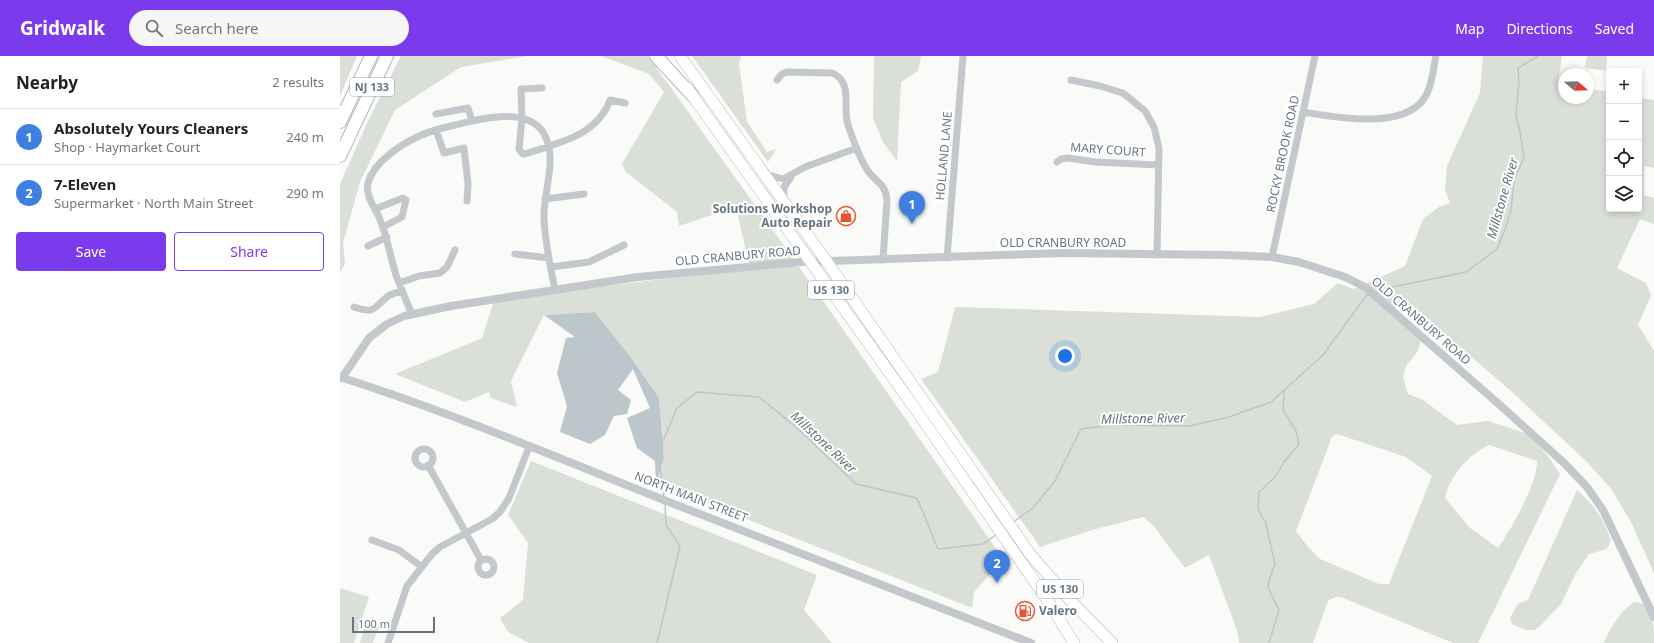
<!DOCTYPE html>
<meta charset="utf-8">
<style>
body{margin:0;font-family:"Noto Sans",sans-serif;background:#f6f6f6;color:#222}
.controls{position:absolute;right:12px;top:12px;display:grid;overflow:hidden;border-radius:4px;box-shadow:0 2px 6px #0003}
.controls button{width:36px;height:36px;display:grid;place-items:center;padding:0;border:0;border-bottom:1px solid #e0e0e0;background:#fff;color:#222;font:20px sans-serif}
.compass{position:absolute;left:1218px;top:12px;width:36px;height:36px;border-radius:50%;background:#fff;box-shadow:0 2px 6px #0003;rotate:109deg}
.scale{position:absolute;left:12px;bottom:10px;width:83px;box-sizing:border-box;padding-left:4px;border:2px solid #657683;border-top:0;font-size:11px;line-height:14px;white-space:nowrap;color:#657683;-webkit-text-stroke:3px #fff;paint-order:stroke}
.you{position:absolute;left:725px;top:300px;width:14px;height:14px;margin:-10px;border:3px solid #fff;border-radius:50%;background:#1a73e8;box-shadow:0 0 0 6px #1a73e833}
.badge{display:grid;place-items:center;width:26px;height:26px;border-radius:50%;background:#7c3aed;color:#fff;font-size:13px;font-weight:700}
.pin{position:absolute;translate:-50% -33px;filter:drop-shadow(0 1px 2px #0008)}
.pin::after{content:'';position:absolute;top:21px;width:14px;height:12px;background:inherit;clip-path:polygon(0 0,100% 0,50% 100%)}
.list{margin:0;padding:0;list-style:none}
h2{display:flex;justify-content:space-between;align-items:center;height:52px;margin:0;padding:0 16px;font-size:17px}
h2 small{font-size:13px;font-weight:400;color:#767676}
.list li{display:grid;grid-template-columns:26px 1fr auto;gap:12px;align-items:center;box-sizing:border-box;height:56px;padding:0 16px;border-top:1px solid #e0e0e0}
.list b{display:block;font-size:15px;white-space:nowrap}
.list p{margin:0;font-size:13px;white-space:nowrap;color:#767676}
.list em{font-size:13px;font-style:normal;color:#767676}
.actions{display:flex;gap:8px;padding:12px 16px}
.actions a{flex:1;padding:9px 0;border:1px solid #7c3aed;border-radius:4px;text-align:center;font-size:14px;color:#7c3aed}
.actions .main{background:#7c3aed;color:#fff}
.icon{flex:none;width:22px;height:22px;fill:none;stroke:currentColor;stroke-width:2;stroke-linecap:round;stroke-linejoin:round}
.map{position:relative;flex:none;width:1314px;height:587px;overflow:hidden}
header{display:flex;align-items:center;gap:24px;box-sizing:border-box;height:56px;padding:0 20px;background:#7c3aed;color:#fff}
header strong{font-size:19px}
nav{display:flex;gap:22px;margin-inline-start:auto;font-size:14px}
.search{width:280px;height:36px;background:#f6f6f6;display:flex;align-items:center;gap:10px;box-sizing:border-box;padding:0 14px;border-radius:22px;color:#767676;font-size:15px}
main{display:flex}
aside{flex:1;background:#fff}
.map>svg:first-child{display:block}
.green{fill:#dadfd7;fill-rule:evenodd}
.water{fill:#bbc7cb}
.lines{fill:none;stroke-linecap:round;stroke-linejoin:round}
.stream{stroke:#bbc7cb;stroke-width:1.5}
.trunk-casing{stroke:#b4b9bd;stroke-width:12}
.motorway-casing{stroke:#b4b9bd;stroke-width:14}
.minor{stroke:#c3c8cc;stroke-width:7}
.tertiary{stroke:#c3c8cc;stroke-width:8}
.trunk{stroke:#fff;stroke-width:11}
.motorway{stroke:#fff;stroke-width:12}
.labels{text-anchor:middle;stroke-width:4;stroke-linejoin:round;paint-order:stroke}
.shield{fill:#fff;stroke:#939fa8;stroke-width:1}
.shield-label{font-size:11px;font-weight:bold;fill:#657683}
.street-label{font-size:12px;fill:#657683;stroke:#fff}
.poi-label{font-size:12px;font-weight:bold;fill:#657683;stroke:#fff;text-anchor:end}
.water-label{font-size:13px;font-style:italic;fill:#60757c;stroke:#fff}
</style>
<header>
<strong>Gridwalk</strong>
<div class="search"><svg class="icon" aria-label="search" viewBox="0 0 24 24"><circle cx="10" cy="10" r="6"/><path d="M15 15l6 6"/></svg>Search here</div>
<nav><a>Map</a><a>Directions</a><a>Saved</a></nav>
</header>
<main>
<aside>
<h2>Nearby<small>2 results</small></h2>
<ul class="list">
<li><span class="badge" style="background:#3f7fe0">1</span><div><b>Absolutely Yours Cleaners</b><p>Shop · Haymarket Court</p></div><em>240 m</em></li>
<li><span class="badge" style="background:#3f7fe0">2</span><div><b>7-Eleven</b><p>Supermarket · North Main Street</p></div><em>290 m</em></li>
</ul>
<div class="actions"><a class="main">Save</a><a>Share</a></div>
</aside>
<div class="map">
<svg width="1314" height="587" viewBox="0 0 1314 587">
<rect width="100%" height="100%" fill="#fafaf8"/>
<path class="green" d="M0,0h17l-17,40z
M61,0h126l-66,11 -66,43 -35,72 -17,61 2,21 -5,8v-88l27,-61z
M261,0h47l167,233 184,264 1,10 -26,29 -2,16 -316,-125 8,-25 -5,-60 -27,-39 -37,-47 -51,3 -33,66 6,26 -26,-9 -2,-6 -24,10 -70,-28 87,-36 12,-38 256,-32 -14,-61 -57,19 -2,-14 -51,-40 -4,-8 42,-72 -15,-18z
M352,0h49l-2,8 8,58 20,30 9,-3 -8,13z
M534,0h47l-3,15 -17,11 -4,79 -14,-19 -10,-24z
M1143,0h79l-4,27 6,1v14h24v-10l21,4v117h30v-111l15,2v68l-10,-2v29l10,3v26l-14,-5 -23,49 29,15 5,12 -13,30 16,26v222l-23,-51 -19,-32 -26,-29 -75,-70 -51,-44 -22,-15 -36,-34 -13,16 33,24 -5,14 -11,14 -3,11 5,17 15,6 34,25 31,-4 40,13 19,21 13,19 -82,169h-25l-112,-46h-6l-7,4 -15,42h-74l-2,-13 -28,-75 -24,13 -32,-43 -10,-8 -51,13 -52,17 -119,-168 17,-7 17,-65 305,10 54,-13 24,-21 16,6 51,-23 18,-47 16,-12 11,-4 -5,-13 2,-24 33,-73zM997,378l69,23 26,19 -43,108h-10l-59,-25 -12,-12 -12,-16 36,-94zM1149,389l48,16c1,21 -26,69 -39,87l-28,-20 -25,-30c4,-21 24,-44 44,-53z
M1247,0h20l-1,15 -21,-3z
M191,405l286,114 -13,35 28,33h-303l-21,-11 -8,-14 23,-18 5,-57 -20,-28z
M1237,434c19,17 25,27 34,50l-4,9 -18,5 -13,19 -15,31 -20,21 -6,5h-9l-14,-6 -2,-6 8,-14 10,-4z
M0,532l29,9 -15,46h-14z
M1295,546c19,0 19,27 19,41h-50c5,-13 18,-35 31,-41z
M26,567l13,4 -6,16h-13z"/>
<path class="water" d="M255,256l37,47 27,39 5,60 -8,25 -1,-22 -18,-13 -10,-30 23,-10 -17,-39 -15,21 13,10 -4,14 -13,2 -9,19 -15,9 -30,-12 7,-26 -10,-33 9,-35 9,-1 -31,-22z"/>
<g class="lines">
<path class="stream" d="M1036,237l16,-6 74,-15 31,-23 9,-22 5,-17 3,-31 10,-21 -4,-26 -4,-17 3,-34 -1,-13 20,-12
M322,387l15,-35 20,-16 62,5 36,29 61,58 61,14 21,51 45,-5 14,-10
M320,410l4,32
M673,466l20,-14 22,-27 26,-52 30,-4 79,1 39,-9 42,-15 52,-47 43,-59 3,-1
M317,587l23,-97 -14,-21 -1,-22
M929,587l10,-33 -11,-22 2,-11 5,-12 -9,-41 -8,-15 1,-17 17,-16 8,-14 15,-18 -3,-13 -13,-21 1,-18"/>
<defs>
<path id="trunk" d="M340,0l147,206 203,292 39,45 43,44
M347,32l229,322 132,191 26,42"/>
<path id="motorway" d="M316,0l36,39
M0,66l31,-66
M0,100l47,-100"/>
</defs>
<use href="#trunk" class="trunk-casing"/>
<use href="#motorway" class="motorway-casing"/>
<path class="minor" d="M437,24l5,-6 5,-2 45,1c22,9 10,35 16,52 5,14 10,30 18,43 7,13 19,13 21,32l-4,60
M731,24l29,6 23,7 22,18 9,16 5,21 -2,107
M202,32l-21,1 1,29 -3,31 4,5h2c33,-11 72,-18 85,-54l15,3
M963,56c32,5 97,18 120,-12 9,-12 10,-30 13,-44
M96,58l32,-6 4,13
M96,74l8,23 20,-5 4,36 -1,17
M717,106l4,-3 7,-1 27,4 63,3
M425,118l18,5 22,-12 52,-19
M205,143l39,-5
M444,144v-13l7,-10
M35,153l28,-11 3,2 -4,17 -19,10
M28,190l19,-9
M175,198l34,4
M932,201l43,-201
M607,202l16,-202
M211,211l38,-5 35,-17
M59,227l20,-7 21,-3 7,-6 8,-17
M14,251c22,7 18,2 33,-10 4,-4 10,-4 15,-6
M72,258c-6,-13 -11,-26 -16,-39 -6,-20 -9,-39 -17,-58 -5,-10 -14,-23 -11,-34 5,-20 32,-38 49,-46 12,-6 25,-9 38,-12 24,-6 71,-19 88,7 16,25 0,59 1,86 1,24 6,48 11,72
M75 402a9 9 0 1 1 18 0a9 9 0 1 1-18 0Z
M88,409l53,95
M32,484l27,10 23,17
M138 511a8 8 0 1 1 16 0a8 8 0 1 1-16 0Z
M48,587l19,-57 25,-32 8,-7 52,-28 8,-7 9,-14 20,-51"/>
<path class="tertiary" d="M0,321c113,36 223,83 334,127 119,47 238,92 357,139
M2,322l27,-40 18,-14 17,-8 47,-10 187,-29 163,-15 262,-9 163,2 46,2 27,5 46,15 20,10 136,119 63,57 23,24 16,23 51,107"/>
<use href="#trunk" class="trunk"/>
<use href="#motorway" class="motorway"/>
</g>
<defs>
<symbol id="shop-ring" viewBox="-11 -11 22 22"><circle r="9.5" fill="#fff" stroke="#e4572e" stroke-width="1.5"/><path d="M-5-2.5h2.3a2.7 3.5 0 0 1 5.4 0H5L5.5 6h-11ZM-1.5-2.5h3a1.5 2.3 0 0 0-3 0Z" fill="#e4572e"/></symbol>
<symbol id="fuel-ring" viewBox="-11 -11 22 22"><circle r="9.5" fill="#fff" stroke="#e4572e" stroke-width="1.5"/><path d="M-5.5-6h7V0h2V4h1.3V-2.5L3-4.5l.8-.8L6-3V5H2.5V1h-1V6h-7ZM-4.2-4.7v3.2H.2V-4.7Z" fill="#e4572e"/></symbol>
</defs>
<g fill-rule="evenodd">
<use href="#shop-ring" x="495" y="149" width="22" height="22"/>
<use href="#fuel-ring" x="674" y="544" width="22" height="22"/>
</g>
<g class="labels">
<g class="shield">
<rect x="10" y="22" width="44" height="18" rx="3"/>
<rect x="468" y="225" width="46" height="18" rx="3"/>
<rect x="697" y="524" width="46" height="18" rx="3"/>
</g>
<g class="shield-label">
<text x="32" y="35">NJ 133</text>
<text x="491" y="238">US 130</text>
<text x="720" y="537">US 130</text>
</g>
<g class="street-label">
<text transform="translate(768 94) rotate(4)" y="4">MARY COURT</text>
<text transform="translate(943 98) rotate(-78)" y="4">ROCKY BROOK ROAD</text>
<text transform="translate(604 100) rotate(-85)" y="4">HOLLAND LANE</text>
<text x="723" y="191">OLD CRANBURY ROAD</text>
<text transform="translate(398 200) rotate(-5)" y="4">OLD CRANBURY ROAD</text>
<text transform="translate(1081 265) rotate(41)" y="4">OLD CRANBURY ROAD</text>
<text transform="translate(351 441) rotate(21)" y="4">NORTH MAIN STREET</text>
</g>
<g class="poi-label">
<text x="492" y="157">Solutions Workshop<tspan x="492" dy="14">Auto Repair</tspan></text>
<text x="699" y="559" text-anchor="start">Valero</text>
</g>
<g class="water-label">
<text transform="translate(1162 142) rotate(-74)" y="5">Millstone River</text>
<text transform="translate(803 362) rotate(-1)" y="5">Millstone River</text>
<text transform="translate(484 386) rotate(43)" y="5">Millstone River</text>
</g>
</g>
</svg>
<div class="controls">
<button>+</button>
<button>−</button>
<button><svg class="icon" aria-label="locate" viewBox="0 0 24 24"><circle cx="12" cy="12" r="6"/><path d="M12 2v4M12 18v4M2 12h4M18 12h4"/></svg></button>
<button><svg class="icon" aria-label="layers" viewBox="0 0 24 24"><path d="M12 4l9 5-9 5-9-5zM3 14l9 5 9-5"/></svg></button>
</div>
<svg class="compass" viewBox="-18 -18 36 36"><path d="M0-13l5 13h-10z" fill="#e53935"/><path d="M0 13l5-13h-10z" fill="#767676"/></svg>
<div class="scale">100 m</div>
<div class="you"></div>
<div class="pin badge" style="left:572px;top:168px;background:#3f7fe0">1</div>
<div class="pin badge" style="left:657px;top:527px;background:#3f7fe0">2</div>
</div>
</main>
